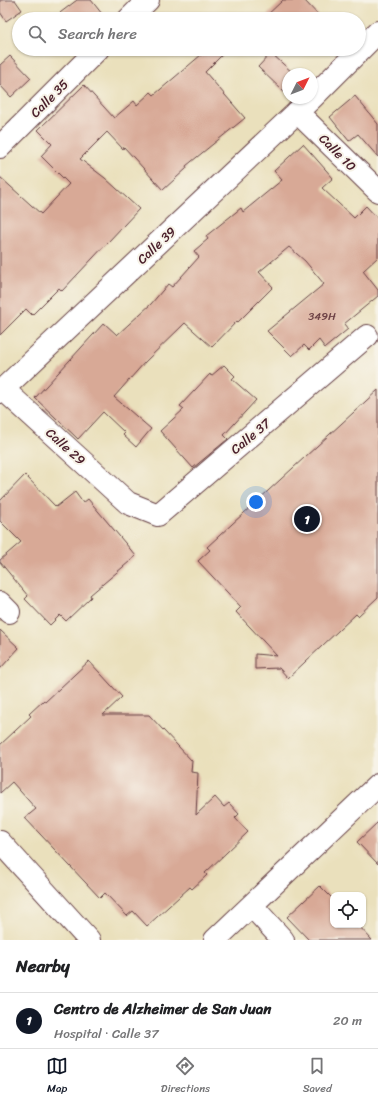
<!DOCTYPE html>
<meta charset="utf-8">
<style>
body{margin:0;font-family:Sriracha,sans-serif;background:#f6f6f6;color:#202124}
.controls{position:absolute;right:12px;bottom:12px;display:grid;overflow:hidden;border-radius:8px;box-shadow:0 1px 3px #0004}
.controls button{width:36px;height:36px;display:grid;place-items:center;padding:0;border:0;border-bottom:1px solid #e0e0e0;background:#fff;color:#202124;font:20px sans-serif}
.compass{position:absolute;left:282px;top:68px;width:36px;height:36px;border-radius:50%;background:#fff;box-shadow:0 1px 3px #0004;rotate:48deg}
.you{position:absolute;left:256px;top:502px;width:14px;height:14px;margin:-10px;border:3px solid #fff;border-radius:50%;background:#1a73e8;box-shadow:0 0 0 6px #1a73e833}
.badge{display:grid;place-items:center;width:26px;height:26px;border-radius:50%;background:#111827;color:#fff;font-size:13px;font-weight:700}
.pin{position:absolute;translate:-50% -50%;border:2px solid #fff;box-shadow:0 1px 4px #0006}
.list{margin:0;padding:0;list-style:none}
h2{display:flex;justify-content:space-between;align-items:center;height:52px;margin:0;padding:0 16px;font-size:17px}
h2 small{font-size:13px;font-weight:400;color:#757577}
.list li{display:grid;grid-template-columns:26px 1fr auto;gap:12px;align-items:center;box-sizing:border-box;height:56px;padding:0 16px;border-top:1px solid #e0e0e0}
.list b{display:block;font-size:15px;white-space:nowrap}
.list p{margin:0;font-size:13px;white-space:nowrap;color:#757577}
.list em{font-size:13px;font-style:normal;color:#757577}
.icon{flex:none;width:22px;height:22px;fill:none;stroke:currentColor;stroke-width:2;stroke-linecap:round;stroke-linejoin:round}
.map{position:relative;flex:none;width:378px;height:940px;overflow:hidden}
.search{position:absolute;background:#fff;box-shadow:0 1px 3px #0004;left:12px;right:12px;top:12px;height:44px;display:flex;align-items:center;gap:10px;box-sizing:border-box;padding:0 14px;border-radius:22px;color:#757577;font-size:15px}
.sheet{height:108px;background:#fff}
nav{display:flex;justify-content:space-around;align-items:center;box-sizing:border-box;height:56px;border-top:1px solid #e0e0e0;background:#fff;font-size:11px;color:#757577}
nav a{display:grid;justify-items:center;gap:2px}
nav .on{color:#111827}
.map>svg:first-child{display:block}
.building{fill:#d8a996}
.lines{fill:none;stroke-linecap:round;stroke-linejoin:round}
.minor-casing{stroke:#623c41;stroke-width:24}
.minor{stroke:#fff;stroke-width:22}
.labels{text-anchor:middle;stroke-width:4;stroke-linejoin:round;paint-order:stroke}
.number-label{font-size:11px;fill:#6e4246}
.street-label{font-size:13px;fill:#4a1f2b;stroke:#f7f3e8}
</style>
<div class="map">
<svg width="378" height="940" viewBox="0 0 378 940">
<rect width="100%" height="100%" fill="#f7f3e8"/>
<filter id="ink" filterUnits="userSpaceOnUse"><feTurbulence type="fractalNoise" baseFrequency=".025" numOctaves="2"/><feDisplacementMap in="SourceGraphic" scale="8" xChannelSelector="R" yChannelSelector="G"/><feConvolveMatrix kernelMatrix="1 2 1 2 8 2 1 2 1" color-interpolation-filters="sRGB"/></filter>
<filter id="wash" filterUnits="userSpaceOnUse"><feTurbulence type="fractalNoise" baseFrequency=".012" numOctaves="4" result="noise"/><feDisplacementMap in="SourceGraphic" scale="16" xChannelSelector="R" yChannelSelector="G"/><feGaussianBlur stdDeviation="0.9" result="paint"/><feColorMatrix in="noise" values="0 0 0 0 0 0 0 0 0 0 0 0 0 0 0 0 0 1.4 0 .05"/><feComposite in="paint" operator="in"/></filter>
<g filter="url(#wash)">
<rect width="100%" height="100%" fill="#eae0bc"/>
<g id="blocks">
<path class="building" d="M0,0h15l7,10 -16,11 -6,-9z
M77,0h14l15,19h-54z
M283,0h21l18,19h-59z
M208,49h20l-23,23 40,46 -59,48 1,2 -24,22 -39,-43 -1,2 -16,-17 -27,27 25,19 34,31 -77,82 -3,-3 -27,27 -6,-6 -26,26v-158l41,37 28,-30 -28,-28 11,-12 -14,-14 46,-45 30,33 20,-17 3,4 14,-13 3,3z
M271,53l23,21h-6v13l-4,5 -26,-25z
M10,56l21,22 -20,19 -11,-12v-20z
M355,96l23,28v33l-20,-23 -9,7 -19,-24z
M303,144l30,34 -11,10 32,30 12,-12 12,13v38l-15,14 15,19v6l-34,28 4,5 -23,19 -6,-8 -10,10 -5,-5 -12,11 -25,-25 57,-47 -19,-23 -16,-14 -30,25 14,15 -35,35 -1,-1 -25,26 -27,-24 -40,39 -31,35 37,32 -15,18 -13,-12 2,-2 -22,-21 -25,27 -43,-41 69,-75 13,12 34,-31 17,-20 4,3 27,-30 -5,-6 14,-12 -2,-3 35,-28 2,4 39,-32 -8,-9z
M224,365l11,11 -3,3 24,21 -32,35 4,4 -35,29 -33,-37 24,-22 -4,-3 30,-32 1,2z
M378,390v207l-20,19 -2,-2 -68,64 -9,-10 -24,1v-15l22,2 -41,-44 5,-5 -43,-46 12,-11 -3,-3z
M25,475l31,32 19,-15 8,11 5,-4 48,57 -46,39 1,2 -25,24 -6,-6 -10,10 -25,-26 3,-3 -28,-34v-2l21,-18 -21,-21v-20z
M0,630l19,18 -19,21z
M89,661l33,36 -19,18h46l43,46 -1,11 7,1 -2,42 19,-18 9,10 5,-4 10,11 -4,4 13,14 -43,41 2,2 -15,14 -2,-2 -43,39 -14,-15 -6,5 -22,-23 -5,5 -75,-80 11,-9 -24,-27 -12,11v-48l31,-29 -2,-2 15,-14 1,2z
M378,822v42l-21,-22z
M320,886l13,13v26h25l14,15h-63l-22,-23z"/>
</g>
</g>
<g filter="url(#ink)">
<use href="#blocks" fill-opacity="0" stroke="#623c41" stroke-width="1"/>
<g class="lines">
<defs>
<path id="minor" d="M129,19l19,-19
M312,98l66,-66
M297,112l81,79
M0,147l98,-98
M3,389l125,114 30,12 209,-179
M0,392l312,-294
M0,603l9,9
M0,842l89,98
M252,906l31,34
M215,940l163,-155"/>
</defs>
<use href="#minor" class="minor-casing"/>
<use href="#minor" class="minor"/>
</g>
</g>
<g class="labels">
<g class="number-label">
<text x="322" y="320">349H</text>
</g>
<g class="street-label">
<text transform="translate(49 98) rotate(-45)" y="5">Calle 35</text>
<text transform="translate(338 152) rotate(45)" y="5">Calle 10</text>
<text transform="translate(156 245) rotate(-43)" y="5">Calle 39</text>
<text transform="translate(250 436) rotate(-40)" y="5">Calle 37</text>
<text transform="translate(66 446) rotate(42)" y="5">Calle 29</text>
</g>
</g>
</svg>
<div class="controls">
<button><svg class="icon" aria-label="locate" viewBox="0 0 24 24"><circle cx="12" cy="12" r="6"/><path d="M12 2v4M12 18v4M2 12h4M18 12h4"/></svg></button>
</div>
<svg class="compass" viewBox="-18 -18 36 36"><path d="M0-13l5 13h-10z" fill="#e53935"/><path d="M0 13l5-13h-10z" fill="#757577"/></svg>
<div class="you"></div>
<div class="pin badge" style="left:307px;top:519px">1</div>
<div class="search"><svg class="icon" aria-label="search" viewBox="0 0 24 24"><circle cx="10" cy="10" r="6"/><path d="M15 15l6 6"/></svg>Search here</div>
</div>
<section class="sheet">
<h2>Nearby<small></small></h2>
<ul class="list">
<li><span class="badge">1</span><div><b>Centro de Alzheimer de San Juan</b><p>Hospital · Calle 37</p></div><em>20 m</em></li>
</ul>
</section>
<nav>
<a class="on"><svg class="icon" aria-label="map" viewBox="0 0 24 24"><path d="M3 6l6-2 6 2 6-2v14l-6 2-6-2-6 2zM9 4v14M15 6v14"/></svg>Map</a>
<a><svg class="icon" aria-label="directions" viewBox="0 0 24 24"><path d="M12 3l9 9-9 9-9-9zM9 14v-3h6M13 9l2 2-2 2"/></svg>Directions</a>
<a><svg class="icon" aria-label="saved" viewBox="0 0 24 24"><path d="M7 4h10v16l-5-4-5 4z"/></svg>Saved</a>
</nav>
